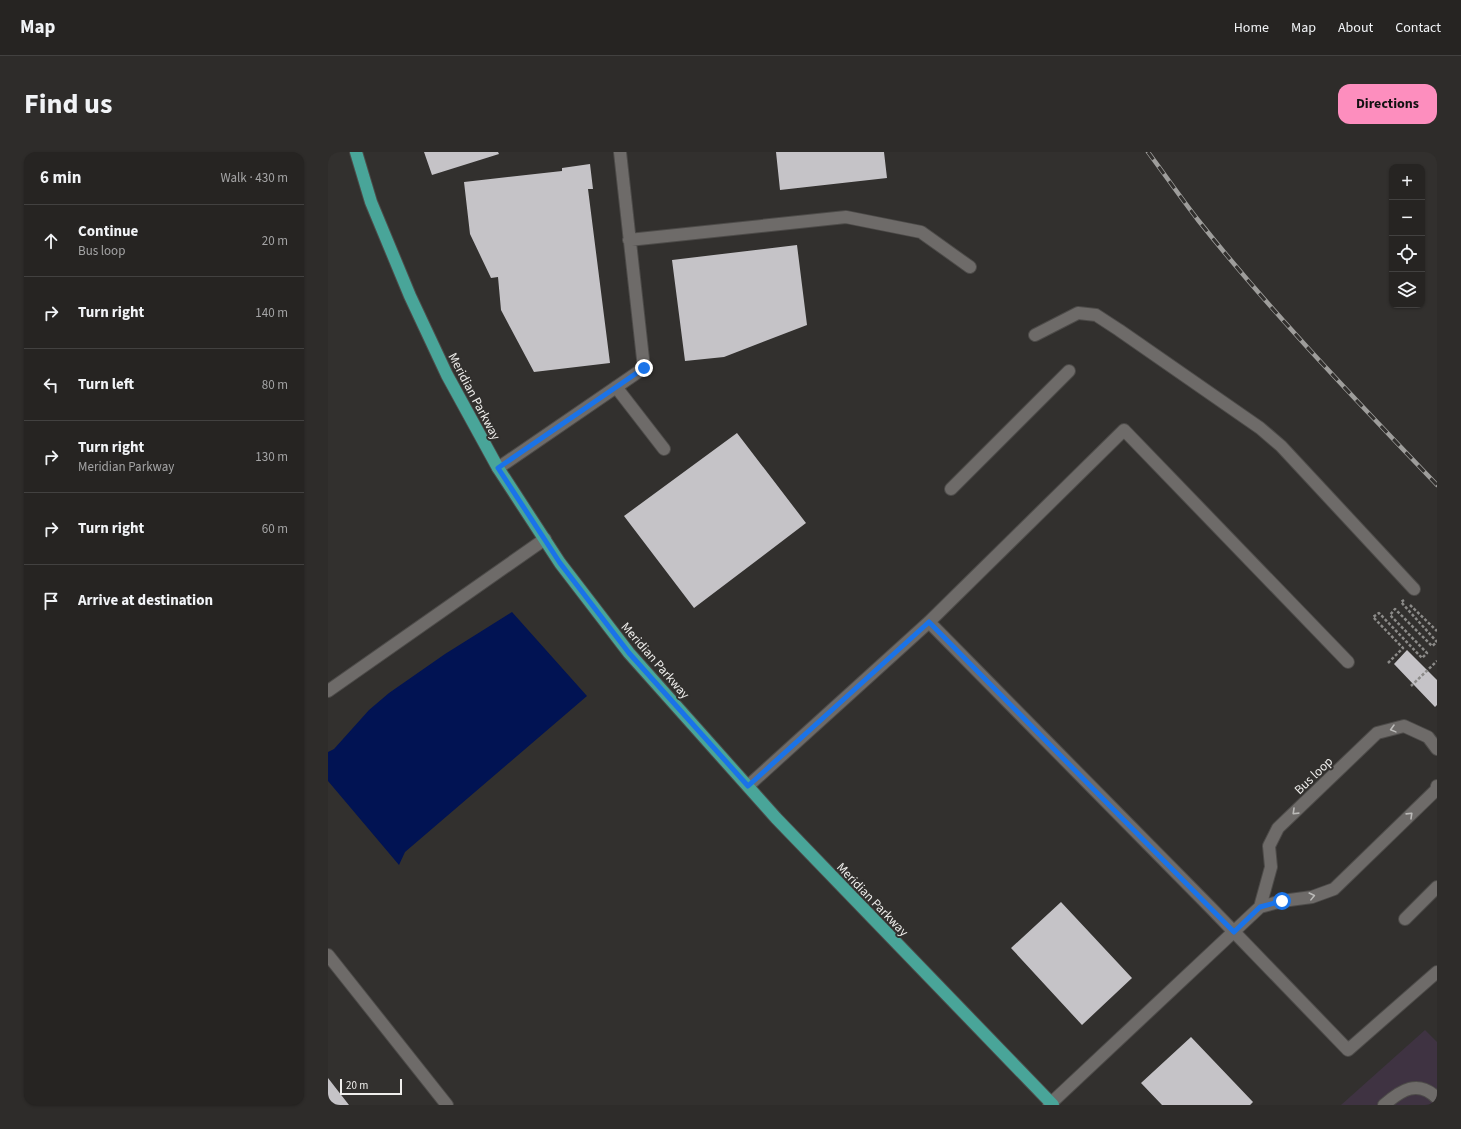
<!DOCTYPE html>
<meta charset="utf-8">
<style>
body{margin:0;font-family:"Source Sans 3",sans-serif;background:#2e2c2a;color:#f1f3f6}
.controls{position:absolute;right:12px;top:12px;display:grid;overflow:hidden;border-radius:8px;box-shadow:0 1px 3px #0004}
.controls button{width:36px;height:36px;display:grid;place-items:center;padding:0;border:0;border-bottom:1px solid #424140;background:#262422;color:#f1f3f6;font:20px sans-serif}
.scale{position:absolute;left:12px;bottom:10px;width:62px;box-sizing:border-box;padding-left:4px;border:2px solid #efeeec;border-top:0;font-size:11px;line-height:14px;white-space:nowrap;color:#efeeec;-webkit-text-stroke:3px #32302e;paint-order:stroke}
.stop{position:absolute;width:12px;height:12px;margin:-9px;border:3px solid #1a73e8;border-radius:50%;background:#fff}
.stop.end{background:#1a73e8;border-color:#fff;box-shadow:0 1px 4px #0008}
.list{margin:0;padding:0;list-style:none}
h2{display:flex;justify-content:space-between;align-items:center;height:52px;margin:0;padding:0 16px;font-size:17px}
h2 small{font-size:13px;font-weight:400;color:#a4a4a5}
.list li{display:grid;grid-template-columns:26px 1fr auto;gap:12px;align-items:center;box-sizing:border-box;height:72px;padding:0 16px;border-top:1px solid #424140}
.list b{display:block;font-size:15px;white-space:nowrap}
.list p{margin:0;font-size:13px;white-space:nowrap;color:#a4a4a5}
.list em{font-size:13px;font-style:normal;color:#a4a4a5}
.icon{flex:none;width:22px;height:22px;fill:none;stroke:currentColor;stroke-width:2;stroke-linecap:round;stroke-linejoin:round}
.map{position:relative;flex:none;width:1109px;height:953px;overflow:hidden;border-radius:12px}
header{display:flex;align-items:center;gap:24px;box-sizing:border-box;height:56px;padding:0 20px;background:#262422;border-bottom:1px solid #424140}
header strong{font-size:19px}
nav{display:flex;gap:22px;margin-inline-start:auto;font-size:14px}
.intro{display:flex;align-items:center;justify-content:space-between;box-sizing:border-box;height:96px;padding:0 24px}
h1{margin:0;font-size:28px}
.button{padding:10px 18px;border-radius:12px;background:#fd8ebe;color:#111;font-size:14px;font-weight:700}
main{display:flex;gap:24px;padding:0 24px}
aside{flex:1;background:#262422;border-radius:12px;box-shadow:0 1px 3px #0004}
.map>svg:first-child{display:block}
.commercial{fill:#3f3342}
.water{fill:#011353}
.building{fill:#c5c3c7}
.lines{fill:none;stroke-linecap:round;stroke-linejoin:round}
.minor-casing{stroke:#4d4b49;stroke-width:14}
.major-casing{stroke:#4d4b49;stroke-width:14}
.path{stroke:#8b8a88;stroke-width:2.5;stroke-dasharray:3 2;stroke-linecap:butt}
.minor{stroke:#6e6b69;stroke-width:12}
.major{stroke:#49a599;stroke-width:12}
.rail-casing{stroke:#9e9d9b;stroke-width:4.5}
.rail{stroke:#32302e;stroke-width:3;stroke-dasharray:9;stroke-linecap:butt}
.oneway{stroke:#bbbab8}
.route{stroke:#1a73e8;stroke-width:5}
.labels{text-anchor:middle;stroke-width:4;stroke-linejoin:round;paint-order:stroke}
.street-label{font-size:13px;fill:#efeeec;stroke:#32302e}
</style>
<header>
<strong>Map</strong>
<nav><a>Home</a><a>Map</a><a>About</a><a>Contact</a></nav>
</header>
<div class="intro"><h1>Find us</h1><a class="button">Directions</a></div>
<main>
<aside>
<h2>6 min<small>Walk · 430 m</small></h2>
<ul class="list">
<li><svg class="icon" aria-label="ahead" viewBox="0 0 24 24"><path d="M12 20V5M6 11l6-6 6 6"/></svg><div><b>Continue</b><p>Bus loop</p></div><em>20 m</em></li>
<li><svg class="icon" aria-label="right" viewBox="0 0 24 24"><path d="M7 20v-9h11M14 6l5 5-5 5"/></svg><div><b>Turn right</b></div><em>140 m</em></li>
<li><svg class="icon" aria-label="left" viewBox="0 0 24 24"><path d="M17 20v-9H6M10 6l-5 5 5 5"/></svg><div><b>Turn left</b></div><em>80 m</em></li>
<li><svg class="icon" aria-label="right" viewBox="0 0 24 24"><path d="M7 20v-9h11M14 6l5 5-5 5"/></svg><div><b>Turn right</b><p>Meridian Parkway</p></div><em>130 m</em></li>
<li><svg class="icon" aria-label="right" viewBox="0 0 24 24"><path d="M7 20v-9h11M14 6l5 5-5 5"/></svg><div><b>Turn right</b></div><em>60 m</em></li>
<li><svg class="icon" aria-label="arrive" viewBox="0 0 24 24"><path d="M6 21V4h12l-3 4 3 4H6"/></svg><div><b>Arrive at destination</b></div></li>
</ul>
</aside>
<div class="map">
<svg width="1109" height="953" viewBox="0 0 1109 953">
<rect width="100%" height="100%" fill="#32302e"/>
<path class="commercial" d="M1097,878l12,12v63h-96z"/>
<path class="water" d="M184,460l75,84 -182,156 -6,13 -71,-84v-29l6,-3 35,-39 20,-17 56,-39z"/>
<path class="building" d="M96,0h74l1,2 -67,21z
M448,0h108l3,26 -107,12z
M262,12l3,25h-5l22,174 -76,9 -33,-62 -3,-33 -7,1 -21,-44 -6,-52 98,-11v-3z
M469,93l10,80 -83,32 -39,4 -13,-101z
M409,281l69,90 -112,85 -70,-92z
M1079,498l30,30v25l-2,2 -41,-43z
M733,750l71,76 -50,47 -71,-77z
M863,885l62,65 -3,3h-88l-21,-22z
M0,926l21,27h-21z"/>
<g class="lines">
<defs>
<path id="minor" d="M301,88l217,-23 75,15 49,35
M707,183l43,-22 18,2 23,15 141,98 21,18 133,143
M288,235l48,62
M170,316l146,-100 -24,-216
M623,337l118,-118
M601,470l281,285 138,143 89,-78
M0,539l217,-152
M420,634l181,-164 195,-192 224,232
M932,755l11,-40 -2,-21 9,-18 99,-95 27,-7 24,11 9,12
M1077,767l32,-32
M0,803l119,150
M721,953l211,-198 22,-6 30,-4 22,-8 102,-99 1,-4
M1056,953c17,-15 34,-26 53,-7"/>
<path id="major" d="M28,0l15,50 39,94 37,79 51,93 62,95 69,90 147,165 277,287"/>
</defs>
<use href="#minor" class="minor-casing"/>
<use href="#major" class="major-casing"/>
<path class="path" d="M1082,453l27,26
M1060,511l15,-15 -30,-31 6,-4 43,45 5,-5 -37,-38 5,-6 37,37 5,-4 -36,-40 3,-2
M1083,534l26,-25"/>
<use href="#minor" class="minor"/>
<use href="#major" class="major"/>
<defs>
<path id="rail" d="M820,0c17,23 33,46 50,68 74,93 157,179 239,265"/>
</defs>
<use href="#rail" class="rail-casing"/>
<use href="#rail" class="rail"/>
</g>
<defs><path id="oneway-chevron" d="M-2-3.5L2.5 0L-2 3.5" fill="none" stroke-width="1.6" stroke-linecap="round" stroke-linejoin="round"/></defs>
<g class="oneway">
<use href="#oneway-chevron" transform="translate(1065 577) rotate(165)"/>
<use href="#oneway-chevron" transform="translate(967 660) rotate(136)"/>
<use href="#oneway-chevron" transform="translate(1082 663) rotate(-44)"/>
<use href="#oneway-chevron" transform="translate(984 744) rotate(-14)"/>
</g>
<g class="lines">
<path class="route" d="M316,216l-146,100 62,95 69,90 119,133 181,-164 305,310 26,-25 22,-6"/>
</g>
<g class="labels">
<g class="street-label">
<text transform="translate(147 244) rotate(62)" y="5">Meridian Parkway</text>
<text transform="translate(328 508) rotate(49)" y="5">Meridian Parkway</text>
<text transform="translate(985 623) rotate(-44)" y="5">Bus loop</text>
<text transform="translate(545 747) rotate(46)" y="5">Meridian Parkway</text>
</g>
</g>
</svg>
<div class="controls">
<button>+</button>
<button>−</button>
<button><svg class="icon" aria-label="locate" viewBox="0 0 24 24"><circle cx="12" cy="12" r="6"/><path d="M12 2v4M12 18v4M2 12h4M18 12h4"/></svg></button>
<button><svg class="icon" aria-label="layers" viewBox="0 0 24 24"><path d="M12 4l9 5-9 5-9-5zM3 14l9 5 9-5"/></svg></button>
</div>
<div class="scale">20 m</div>
<div class="stop" style="left:954px;top:749px"></div>
<div class="stop end" style="left:316px;top:216px"></div>
</div>
</main>
